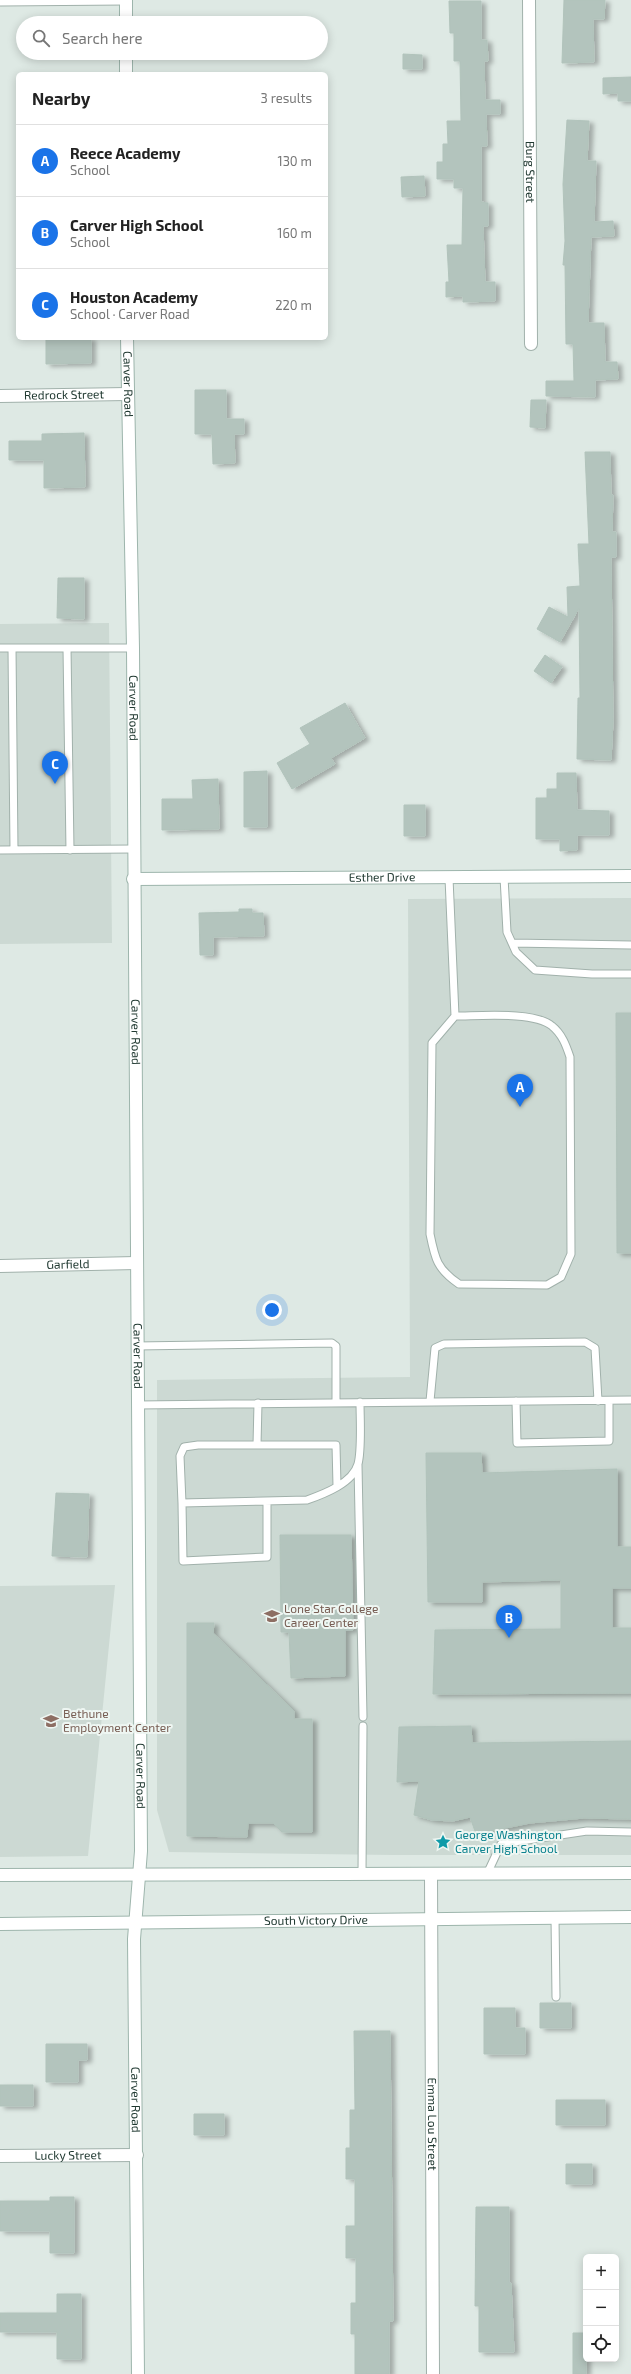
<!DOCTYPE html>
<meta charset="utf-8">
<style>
body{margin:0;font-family:"Exo 2",sans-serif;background:#f2f2f2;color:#222}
.controls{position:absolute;right:12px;bottom:12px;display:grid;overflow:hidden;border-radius:6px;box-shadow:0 2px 10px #0003}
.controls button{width:36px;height:36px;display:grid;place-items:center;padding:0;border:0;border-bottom:1px solid #e0e0e0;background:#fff;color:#222;font:20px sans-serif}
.you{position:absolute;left:272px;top:1310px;width:14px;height:14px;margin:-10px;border:3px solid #fff;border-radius:50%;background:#1a73e8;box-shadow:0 0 0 6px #1a73e833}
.badge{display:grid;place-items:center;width:26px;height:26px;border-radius:50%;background:#1a73e8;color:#fff;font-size:13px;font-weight:700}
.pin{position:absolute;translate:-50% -33px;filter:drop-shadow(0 1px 2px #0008)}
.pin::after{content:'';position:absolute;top:21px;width:14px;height:12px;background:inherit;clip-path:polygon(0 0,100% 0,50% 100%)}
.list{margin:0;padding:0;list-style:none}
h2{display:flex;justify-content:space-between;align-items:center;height:52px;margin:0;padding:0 16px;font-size:17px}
h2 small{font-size:13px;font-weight:400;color:#767676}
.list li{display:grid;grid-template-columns:26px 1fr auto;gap:12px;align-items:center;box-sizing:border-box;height:72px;padding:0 16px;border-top:1px solid #e0e0e0}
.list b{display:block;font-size:15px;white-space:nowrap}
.list p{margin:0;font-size:13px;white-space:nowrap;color:#767676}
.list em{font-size:13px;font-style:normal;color:#767676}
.icon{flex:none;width:22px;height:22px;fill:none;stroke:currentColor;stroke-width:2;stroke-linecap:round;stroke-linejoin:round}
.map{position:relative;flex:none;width:631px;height:2374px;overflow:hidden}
.search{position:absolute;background:#fff;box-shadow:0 2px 10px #0003;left:16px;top:16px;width:312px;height:44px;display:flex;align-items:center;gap:10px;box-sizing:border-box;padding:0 14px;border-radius:22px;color:#767676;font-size:15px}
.panel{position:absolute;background:#fff;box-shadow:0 2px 10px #0003;left:16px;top:72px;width:312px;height:268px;border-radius:6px}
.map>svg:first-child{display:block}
.built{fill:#ccd9d3}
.building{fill:#b3c4bd;stroke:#b1c3bb;filter:url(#shadow)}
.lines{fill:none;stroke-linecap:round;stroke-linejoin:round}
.lane-casing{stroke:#a1b1ab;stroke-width:9}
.street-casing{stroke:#a1b1ab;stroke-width:14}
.secondary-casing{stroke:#9db5ac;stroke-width:14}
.lane{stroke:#fff;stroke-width:7}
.street{stroke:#fff;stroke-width:12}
.secondary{stroke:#fff;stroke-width:12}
.labels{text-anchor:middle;stroke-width:4;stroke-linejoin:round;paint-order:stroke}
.street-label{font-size:12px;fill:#203931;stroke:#eef6f2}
.education-label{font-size:12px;fill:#785e54;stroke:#eef6f2;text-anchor:start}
.culture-label{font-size:12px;fill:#0d838f;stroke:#eef6f2;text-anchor:start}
</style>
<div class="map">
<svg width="631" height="2374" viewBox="0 0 631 2374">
<defs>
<filter id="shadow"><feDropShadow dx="4.5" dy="2.5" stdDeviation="2" flood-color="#0004"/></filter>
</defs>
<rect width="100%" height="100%" fill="#dee9e4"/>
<path class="built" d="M109,623l3,320 -112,1v-320z
M631,898v957h-238l-224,-3 -12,-42v-430l253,-3 -2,-478z
M115,1585l-27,271 -88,1v-271z"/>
<path class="building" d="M564,0h41l-1,19h-11l1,43 -32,1z
M449,1h32v39h6l1,21h-4l1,39h15v14h-14l1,32h-6v56l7,1v23h-5l2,56h10v19l-32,1v-6l-17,1v-15h3l-2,-37h15l1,-57h-9v-9h-17v-17h6v-18h5l-1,-23h14l-1,-60h-6v-28h-4z
M403,54l19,1v14h-19z
M631,77v24h-13v-8l-15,1v-16z
M567,120l22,1 -2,40h9l-2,61 19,-1 1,15 -23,1 -3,86h16l1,39h12l1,17 -23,1v17l-49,-1v-15h28l-1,-37h-7l-1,-79h-2l2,-24 -2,-57z
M424,176l1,20 -23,1 -1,-20z
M91,338v25l-45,1v-25z
M195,390h31v29h18v15h-10l1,29 -22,1 -1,-30h-17z
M531,400h15l-1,28 -15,-1z
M84,433l1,54 -41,1v-28h-35v-19h33v-7z
M585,452h25l1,43h2l-1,37h4v25h-5l2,164 -2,39 -34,-1 1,-61h2l-1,-90 -19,34 -23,-13 12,-22 19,10 -1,-30 13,-1 -2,-42h11z
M58,578h26v41l-27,-1z
M545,655l17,12 -11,16 -17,-12z
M345,703l20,35 -34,20 4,6 -43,25 -15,-26 33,-19 -10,-16z
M267,771v56h-23v-55z
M557,773h19l1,37 32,1v24h-32v15l-17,1v-12h-24v-41h11v-9h10z
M218,779l1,50 -57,1v-31h31l-1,-19z
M404,805h21v31h-21z
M239,909h13v4h11l1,23 -51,1v18h-13l-1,-42 40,-1z
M616,1013h15v240h-14z
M426,1453h55l1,20 135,-4v78h14v41h-19v40h19v65l-198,1 2,-64 126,-1v-49l-79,2v20h-54z
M56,1493l33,1 -2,63 -35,-1z
M280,1535h71l2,95h-8v46l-54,2 -2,-46h-8z
M187,1623h27l-1,10 81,78v8h18v113h-30l-9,-9h-25l-1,14 -60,-1z
M471,1726l1,17 159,-2v78l-47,-1 -54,5 -54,11 -6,-17 -17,4 -21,-1 -18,-5 5,-34 -22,1 2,-55z
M540,2003h31v25h-31z
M484,2008h31v20h10v26h-41z
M354,2031h36l3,290h-4v53h-34v-40h-4v-31h5v-45h-10v-32h9v-47h-9v-31h4v-38h5z
M46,2044h41v16h-9v22h-32z
M0,2085h33v21h-33z
M556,2100h49v25h-49z
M194,2114h30v21h-30z
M566,2164h26v20h-26z
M50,2197h24v56h-24v-22h-50v-30h50z
M476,2207h33v76h2l3,69h-35v-46h-4z
M57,2294h24v65h-24v-27h-57v-19h57z
M573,2333h13v41h-13z"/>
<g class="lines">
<defs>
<path id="lane" d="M0,2l126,-1
M0,648h133
M12,648l2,202
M67,648l3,202
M0,850l133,-1
M504,877l3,55 9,20 19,18 57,4h39
M449,878l6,138 -23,27 -2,191c5,25 7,35 29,50l88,1 14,-8 10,-23 -1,-197c-4,-12 -8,-23 -18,-31 -17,-15 -73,-10 -97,-10
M512,943l119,2
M136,1346l196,-3 4,3v56
M430,1401l5,-53 9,-4 141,-2 10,6 3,53
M516,1401l1,42 92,-2v-40
M137,1405l494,-5
M257,1445l1,-42
M358,1465l5,252
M337,1486l-1,-41h-138l-14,2 -4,9 2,47 125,-3c17,-6 46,-17 51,-36 4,-15 2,-46 2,-62
M182,1503l1,58 84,-4v-56
M362,1874l1,-148
M487,1874l14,-30 86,-13 44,1
M555,1918l1,79"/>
<g id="street">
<path id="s1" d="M529,0l2,344"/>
<path id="s2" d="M0,396l127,-2"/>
<path id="s3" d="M0,1266l136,-3"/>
<path id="s4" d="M431,1874l2,500"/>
<path id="s5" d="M0,2156l137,-1"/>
</g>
<g id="secondary">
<path d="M126,0v23"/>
<path d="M126,53v21"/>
<path id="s6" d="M127,338l6,310 8,1203 -7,88 4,435"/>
<path id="s7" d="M133,879l498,-3"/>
<path d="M0,1875l631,-2"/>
<path id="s8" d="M0,1924l631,-7"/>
</g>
</defs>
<use href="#lane" class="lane-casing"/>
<use href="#street" class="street-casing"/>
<use href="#secondary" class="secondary-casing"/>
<use href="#lane" class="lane"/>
<use href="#street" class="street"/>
<use href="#secondary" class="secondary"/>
</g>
<defs>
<symbol id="school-bare" viewBox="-9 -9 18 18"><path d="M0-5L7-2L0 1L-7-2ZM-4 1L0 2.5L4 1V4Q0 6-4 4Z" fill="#8d6e63" stroke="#eef6f2" stroke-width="2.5" paint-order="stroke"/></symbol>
<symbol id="sight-bare" viewBox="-9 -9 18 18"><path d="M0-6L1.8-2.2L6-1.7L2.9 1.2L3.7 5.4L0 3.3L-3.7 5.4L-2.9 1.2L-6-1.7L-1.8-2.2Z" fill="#0f9aa8" stroke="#eef6f2" stroke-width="2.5" paint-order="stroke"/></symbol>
</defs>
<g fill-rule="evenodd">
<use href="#school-bare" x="261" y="1605" width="22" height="22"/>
<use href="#school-bare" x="40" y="1710" width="22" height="22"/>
<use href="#sight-bare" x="432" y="1831" width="22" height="22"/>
</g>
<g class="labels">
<g class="street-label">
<text dy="4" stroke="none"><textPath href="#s1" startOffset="172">Burg Street</textPath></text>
<text dy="4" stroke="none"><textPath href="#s6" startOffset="46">Carver Road</textPath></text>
<text dy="4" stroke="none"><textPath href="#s2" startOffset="64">Redrock Street</textPath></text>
<text dy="4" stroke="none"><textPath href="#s6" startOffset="370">Carver Road</textPath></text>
<text dy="4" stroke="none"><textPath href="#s7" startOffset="249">Esther Drive</textPath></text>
<text dy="4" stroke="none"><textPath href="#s6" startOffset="694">Carver Road</textPath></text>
<text dy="4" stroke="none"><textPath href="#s3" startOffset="68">Garfield</textPath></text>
<text dy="4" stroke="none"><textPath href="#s6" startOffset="1018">Carver Road</textPath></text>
<text dy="4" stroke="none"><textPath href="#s6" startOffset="1438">Carver Road</textPath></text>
<text dy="4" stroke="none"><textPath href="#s8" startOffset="316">South Victory Drive</textPath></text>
<text dy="4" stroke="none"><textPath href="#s6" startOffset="1762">Carver Road</textPath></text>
<text dy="4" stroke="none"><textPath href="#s4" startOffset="250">Emma Lou Street</textPath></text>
<text dy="4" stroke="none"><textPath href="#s5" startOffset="68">Lucky Street</textPath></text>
</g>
<g class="education-label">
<text x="284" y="1613">Lone Star College<tspan x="284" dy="14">Career Center</tspan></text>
<text x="63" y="1718">Bethune<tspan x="63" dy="14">Employment Center</tspan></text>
</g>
<g class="culture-label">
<text x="455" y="1839">George Washington<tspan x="455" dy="14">Carver High School</tspan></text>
</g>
</g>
</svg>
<div class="controls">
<button>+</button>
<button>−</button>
<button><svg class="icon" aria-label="locate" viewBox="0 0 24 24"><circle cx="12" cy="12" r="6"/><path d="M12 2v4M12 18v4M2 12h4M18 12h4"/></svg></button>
</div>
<div class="you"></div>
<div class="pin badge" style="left:520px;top:1107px">A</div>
<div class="pin badge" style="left:509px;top:1638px">B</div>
<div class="pin badge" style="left:55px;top:784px">C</div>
<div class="search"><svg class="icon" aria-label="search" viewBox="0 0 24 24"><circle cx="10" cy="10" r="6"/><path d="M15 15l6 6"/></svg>Search here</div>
<section class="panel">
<h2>Nearby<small>3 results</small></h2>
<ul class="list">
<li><span class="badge">A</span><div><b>Reece Academy</b><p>School</p></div><em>130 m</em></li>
<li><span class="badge">B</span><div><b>Carver High School</b><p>School</p></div><em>160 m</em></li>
<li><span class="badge">C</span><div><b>Houston Academy</b><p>School · Carver Road</p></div><em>220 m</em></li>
</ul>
</section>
</div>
